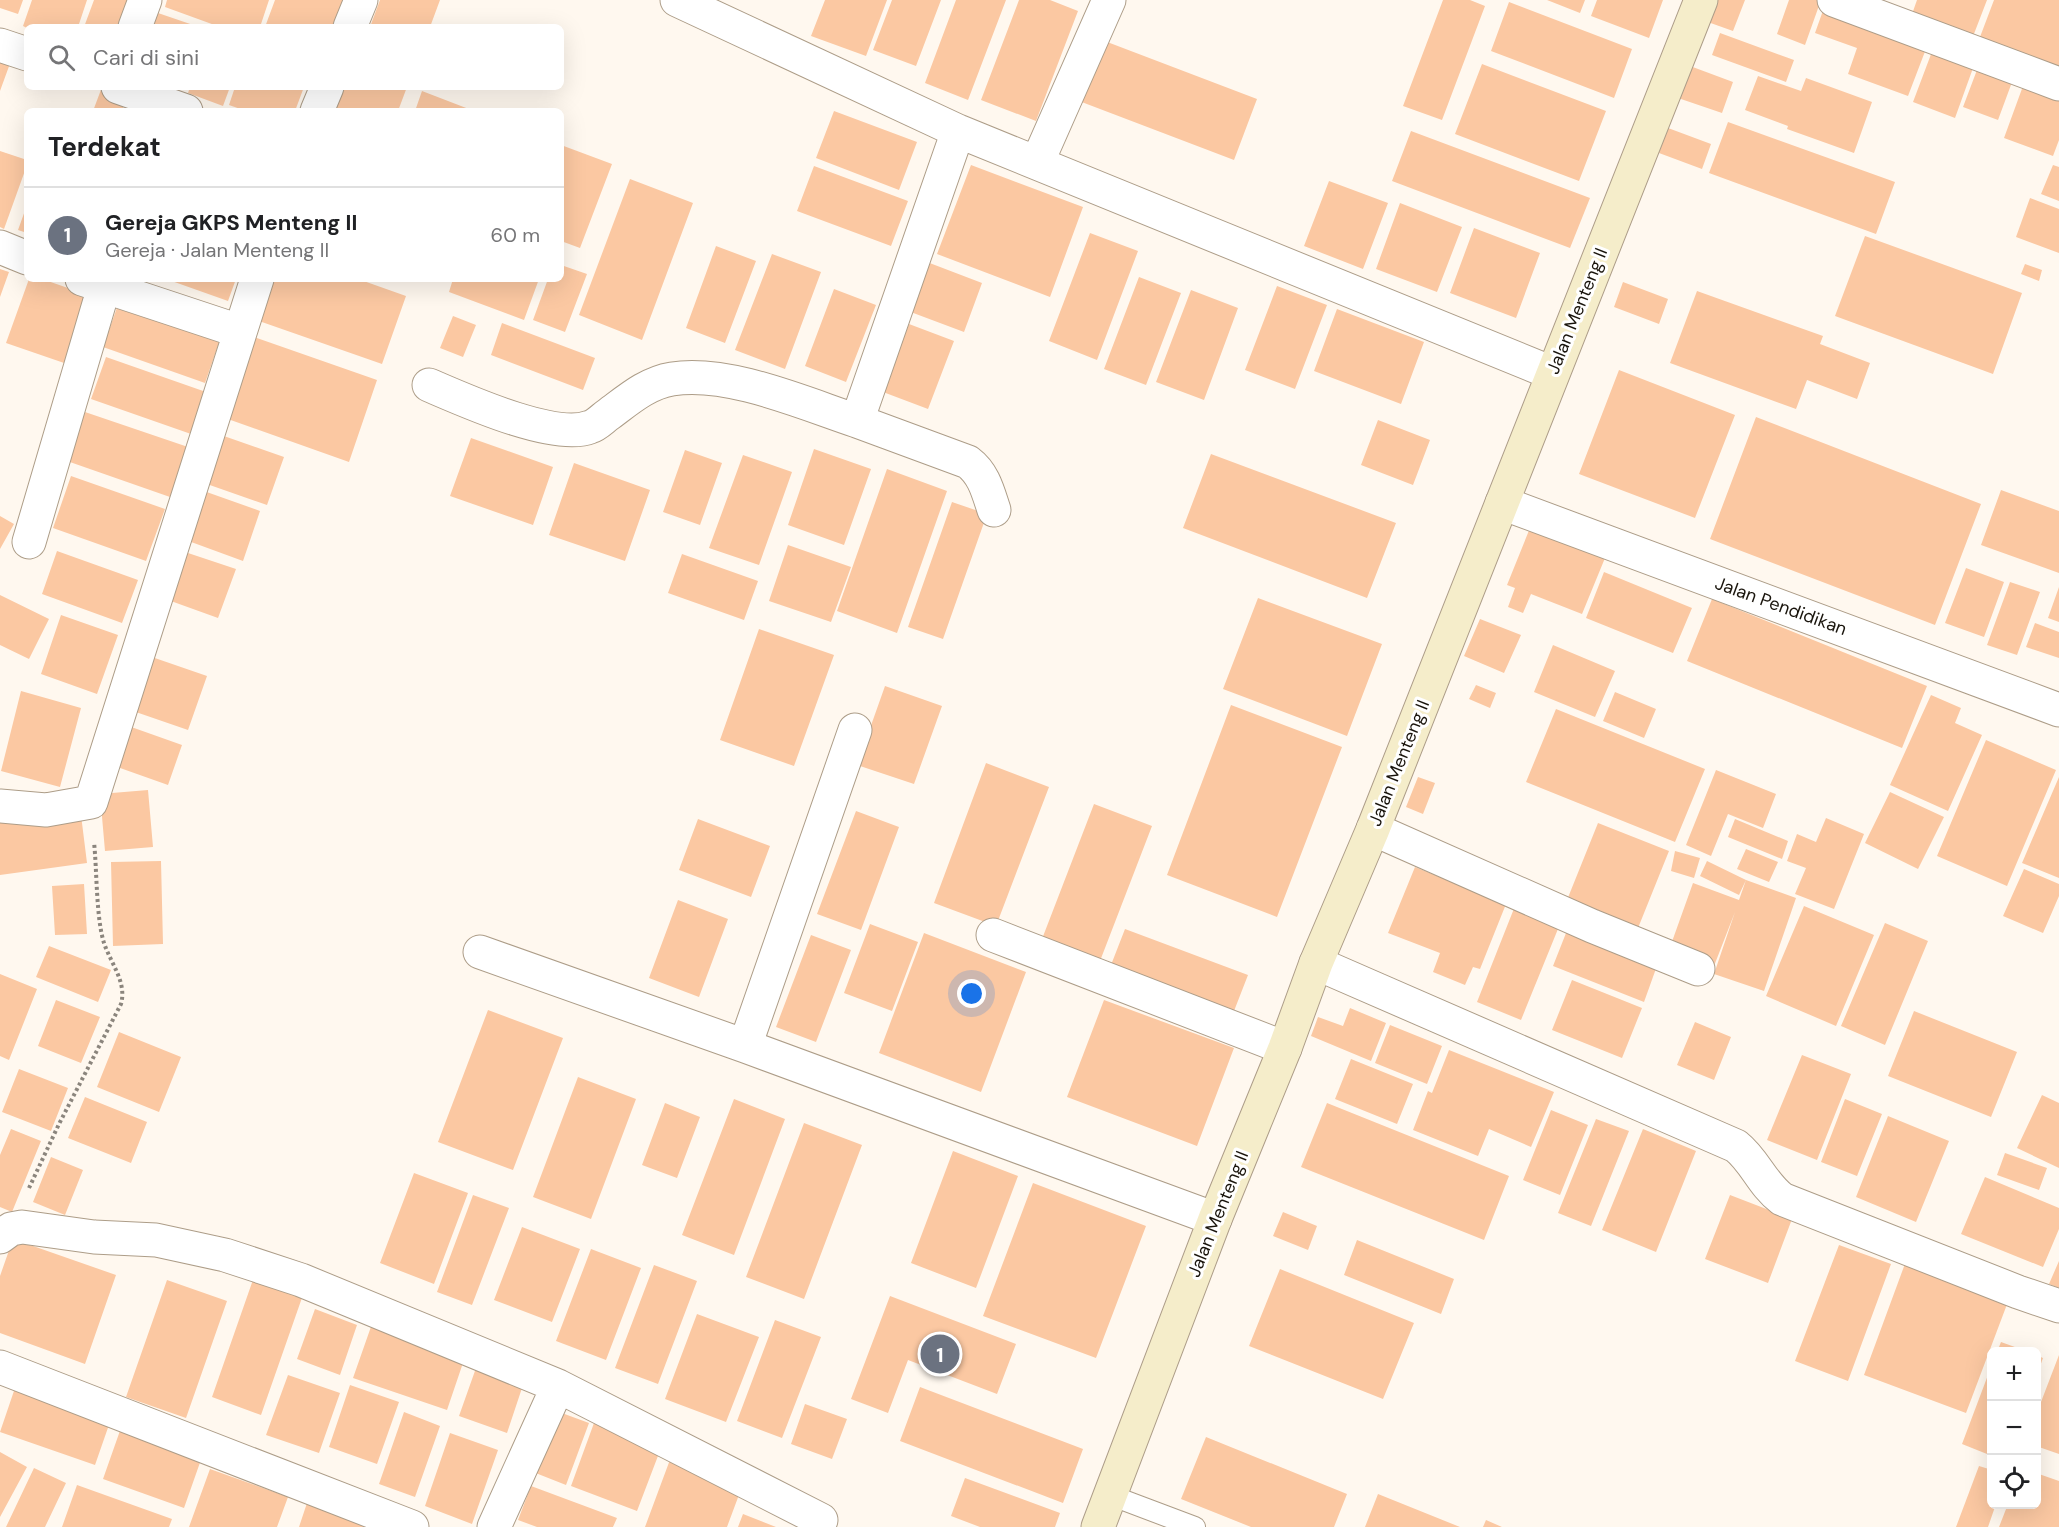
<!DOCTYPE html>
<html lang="id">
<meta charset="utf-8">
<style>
body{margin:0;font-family:"DM Sans",sans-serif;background:#f6f6f6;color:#202124}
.controls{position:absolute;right:18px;bottom:18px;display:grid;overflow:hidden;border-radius:9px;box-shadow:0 6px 24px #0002}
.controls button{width:54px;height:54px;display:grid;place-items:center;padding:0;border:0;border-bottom:2px solid #e0e0e0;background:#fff;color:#202124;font:30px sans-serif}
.you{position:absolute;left:972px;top:994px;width:21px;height:21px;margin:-15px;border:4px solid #fff;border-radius:50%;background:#1a73e8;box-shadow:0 0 0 9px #1a73e833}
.badge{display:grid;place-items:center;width:39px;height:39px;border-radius:50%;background:#aa348c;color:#fff;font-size:20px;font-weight:700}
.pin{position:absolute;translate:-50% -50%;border:3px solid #fff;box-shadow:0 2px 6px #0006}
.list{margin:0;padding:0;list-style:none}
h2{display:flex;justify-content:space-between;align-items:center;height:78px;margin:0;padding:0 24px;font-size:26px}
h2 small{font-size:20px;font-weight:400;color:#757577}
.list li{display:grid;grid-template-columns:39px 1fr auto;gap:18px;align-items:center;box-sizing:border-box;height:96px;padding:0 24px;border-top:2px solid #e0e0e0}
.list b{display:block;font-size:22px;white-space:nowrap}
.list p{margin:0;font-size:20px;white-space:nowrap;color:#757577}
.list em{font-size:20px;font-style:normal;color:#757577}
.icon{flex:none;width:33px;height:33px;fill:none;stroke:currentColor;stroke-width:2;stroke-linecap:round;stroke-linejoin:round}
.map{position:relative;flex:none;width:2059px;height:1527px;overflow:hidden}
.search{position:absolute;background:#fff;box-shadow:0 6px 24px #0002;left:24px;top:24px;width:540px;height:66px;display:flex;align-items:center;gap:15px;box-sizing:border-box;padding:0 21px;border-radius:9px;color:#757577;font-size:22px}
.panel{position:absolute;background:#fff;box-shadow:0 6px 24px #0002;left:24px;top:108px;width:540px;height:174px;border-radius:9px}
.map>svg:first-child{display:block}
.building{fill:#fbc8a2}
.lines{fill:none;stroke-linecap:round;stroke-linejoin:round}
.lane-casing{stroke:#ad9d88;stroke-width:22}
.street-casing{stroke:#ad9d88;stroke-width:35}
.secondary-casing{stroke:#ad9d88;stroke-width:35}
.path{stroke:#8b857d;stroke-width:4;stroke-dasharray:3 3;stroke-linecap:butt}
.lane{stroke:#fff;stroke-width:20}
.street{stroke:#fff;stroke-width:33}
.secondary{stroke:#f5edca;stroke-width:33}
.labels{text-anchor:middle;stroke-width:6;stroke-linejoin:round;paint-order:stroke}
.street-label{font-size:18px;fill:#19140c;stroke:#fff}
</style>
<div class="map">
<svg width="2059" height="1527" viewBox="0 0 2059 1527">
<rect width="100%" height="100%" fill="#fff8ef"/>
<path class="building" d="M0,0h23l-5,14 -18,-6z
M32,0h55l-9,27 -51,1 -4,-2z
M94,0h37l-10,27h-37z
M167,0h102l-9,27h-40l-55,-20z
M275,0h69l-10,27h-69z
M380,0h60l-10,27h-60z
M825,0h62l-21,56 -55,-20z
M892,0h49l-25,66 -43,-16z
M956,0h50l-38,100 -43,-17z
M1019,0h31l28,11 -42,110 -55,-21z
M1443,0h27l15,6 -43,114 -39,-14z
M1547,0h38l-5,13z
M1597,0h66l-14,38 -58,-22z
M1712,0h33l-12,31 -28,-10z
M1789,0h32l-16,45 -28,-11z
M1917,0h70l-15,39 -61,-22z
M1994,0h65v67l-79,-30z
M1509,2l123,47 -18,49 -123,-47z
M1825,5l104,36 -21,55 -60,-22 9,-26 -42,-15z
M158,13l41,14h-46z
M1720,33l74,27 -8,22 -74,-27z
M1102,40l155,59 -23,61 -155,-59z
M1936,41l41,16 -22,61 -42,-16z
M0,54l12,4 -12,33z
M1980,62l35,12 -17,46 -35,-13z
M1482,64l124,47 -27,70 -124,-47z
M1690,66l43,16 -11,31 -44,-15z
M2027,75l32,12v53l-6,16 -49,-18z
M1758,76l43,15 5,-13 66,24 -18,51 -67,-24 1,-3 -43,-16z
M102,87h6l20,7 -6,17h-29z
M190,87h40l-7,19 -35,-13z
M235,87h69l-9,24h-49l-17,-6z
M337,87h70l-9,24h-70z
M422,91l52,20h-59z
M834,111l83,31 -18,48 -83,-32z
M1728,122l167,60 -19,52 -167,-61z
M1668,128l43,16 -9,25 -43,-16z
M1411,131l179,67 -20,50 -178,-67z
M561,145l51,19 -32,84 -19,-7z
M0,151l27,9v5l-23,64 -4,-2z
M971,165l112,42 -33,90 -113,-43z
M2053,165l6,2v34l-18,-7z
M814,166l94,35 -17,45 -94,-35z
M630,179l63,24 -51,137 -63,-25z
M1329,181l59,22 -25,66 -59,-23z
M2030,198l29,11v44l-43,-16z
M1400,203l62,24 -25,65 -61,-23z
M27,205v28l-9,-3z
M1474,228l66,25 -24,65 -66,-25z
M1090,233l48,18 -41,109 -48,-19z
M1865,236l157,57 -29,81 -158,-58z
M716,246l40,15 -31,82 -39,-15z
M772,254l49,18 -36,97 -50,-19z
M927,262l55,21 -18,49 -56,-21z
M2025,264l17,6 -3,11 -18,-7z
M561,265l26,9 -22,58 -32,-12 15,-41h13z
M0,269l9,3 -9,25z
M1139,277l42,16 -35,92 -42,-16z
M29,279h13l49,17 -24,68 -61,-21z
M166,279h70l-8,22z
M267,279h91l48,17 -24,68 -129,-45z
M453,279h86l-15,41 -75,-28z
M1623,282l45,17 -9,25 -45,-17z
M1277,286l50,19 -32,84 -50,-19z
M834,289l42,16 -30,77 -41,-16z
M1191,290l47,18 -34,92 -48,-18z
M1697,291l126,45 -3,8 50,19 -13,36 -50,-19 -11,29 -126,-46z
M119,302l102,35 -16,46 -102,-36z
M1337,309l87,33 -23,62 -87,-33z
M453,316l23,9 -13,32 -23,-9z
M502,323l93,35 -12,32 -92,-35z
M909,324l45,17 -26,68 -45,-17z
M254,337l123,43 -28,82 -124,-44z
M106,357l100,35 -15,42 -100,-35z
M1619,370l116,45 -40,103 -116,-44z
M85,412l103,35 -18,50 -103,-36z
M1756,417l225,87 -46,121 -225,-86z
M1378,420l52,20 -17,45 -52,-20z
M221,435l63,22 -17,48 -63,-22z
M471,438l82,29 -20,58 -83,-29z
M814,449l57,20 -27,76 -56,-20z
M685,450l37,13 -22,62 -37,-13z
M1211,454l185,69 -29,75 -184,-70z
M743,455l49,17 -33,93 -50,-17z
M574,463l76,27 -25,71 -76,-26z
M887,469l60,22 -50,142 -60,-22z
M71,476l94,33 -19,52 -93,-33z
M201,490l59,21 -17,50 -60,-22z
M2001,490l58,21v62l-78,-28z
M952,502l35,12 -44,125 -35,-12z
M0,516l14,8 -14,25z
M1530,528l75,30 -23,56 -51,-20 -8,19 -15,-6 7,-19 -8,-3z
M788,545l63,22 -20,55 -62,-21z
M173,548l63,21 -18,49 -61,-22z
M57,551l81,29 -16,43 -80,-29z
M682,554l76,27 -14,39 -76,-27z
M1966,568l38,14 -20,55 -39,-14z
M1604,572l88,36 -19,45 -87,-35z
M2010,582l30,10 -23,63 -30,-10z
M2059,587v35l-11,-4z
M0,595l49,24 -20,40 -29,-14z
M1258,598l124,46 -35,92 -124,-47z
M1712,599l215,87 -25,62 -215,-87z
M61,615l57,20 -21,59 -56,-20z
M1480,619l41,16 -17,38 -40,-17z
M2035,623l24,9v26l-33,-11z
M759,629l75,26 -40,111 -74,-26z
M1553,645l62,26 -20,46 -61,-25z
M149,656l58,20 -19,54 -58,-20z
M1476,685l20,8 -6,15 -21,-9z
M885,686l57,20 -28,78 -57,-19z
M21,691l60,17 -21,79 -59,-16z
M1615,692l41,17 -12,29 -41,-17z
M1931,695l30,13 -6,15 27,12 -34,76 -58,-26z
M1231,705l111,42 -65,170 -110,-42z
M1556,709l149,60 -30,73 -149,-60z
M120,723l62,22 -14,40 -62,-22z
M1986,740l70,30 -49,116 -70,-30z
M986,763l63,24 -53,139 -62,-23z
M1716,770l60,24 -13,34 -35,-14 -17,42 -25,-11z
M1418,777l17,6 -12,31 -17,-7z
M2059,777v101l-37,-15z
M148,790l5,57 -48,4 -5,-57z
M1890,792l54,25 -26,52 -53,-26z
M1094,804l58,22 -52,135 -58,-22z
M80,807l7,56 -87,12v-57z
M856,811l43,16 -38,103 -44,-16z
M1826,818l38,16 -30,75 -39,-15 11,-26 -19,-7 10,-27 19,8z
M698,819l72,27 -19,51 -72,-27z
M1735,819l53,22 -6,18 -54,-22z
M1598,823l71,28 -33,82 -71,-28z
M1746,849l32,13 -9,20 -32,-13z
M1675,851l25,7 -6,20 -23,-7z
M161,861l2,83 -50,2 -2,-84z
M1707,861l39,19 -7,15 -39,-19z
M1415,867l91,37 -26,65 -7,-2 -8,18 -32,-13 7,-19 -52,-20z
M2024,869l35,15v12l-16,37 -40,-17z
M1746,880l50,18 -32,93 -50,-17 21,-62 -21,54 -45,-16 24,-67 46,17z
M84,884l3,50 -32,1 -3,-49z
M678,900l50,19 -29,78 -50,-19z
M1515,906l45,18 -39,96 -44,-18z
M1804,906l70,29 -38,91 -70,-30z
M1885,923l43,18 -43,104 -44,-19z
M870,924l48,18 -26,69 -48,-18z
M1568,928l90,35 -14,39 -91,-36z
M1125,929l123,46 -14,36 -123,-46z
M924,933l102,39 -45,120 -102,-39z
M811,935l40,15 -35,92 -40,-15z
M49,946l62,24 -13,32 -62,-25z
M0,974l37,15 -28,71 -9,-4z
M1572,980l70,28 -20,50 -70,-28z
M56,1000l44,17 -19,46 -43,-17z
M1104,1000l130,48 -37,98 -130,-49z
M1350,1008l36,15 -15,38 -60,-25 7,-19 25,9z
M488,1010l75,28 -50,132 -75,-28z
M1914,1011l103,41 -26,65 -103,-41z
M1695,1022l36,15 -17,43 -37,-15z
M1390,1025l52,21 -15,38 -52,-21z
M119,1032l62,25 -22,55 -62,-25z
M1449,1050l105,42 -23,55 -42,-18 -11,27 -65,-26 15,-39 4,2z
M1802,1055l49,19 -34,86 -50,-20z
M1351,1059l62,25 -16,40 -62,-25z
M19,1069l49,19 -17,43 -49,-19z
M578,1077l58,22 -45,120 -58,-22z
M2042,1095l17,8v65l-42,-20z
M85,1097l62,25 -16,41 -63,-25z
M734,1099l51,20 -51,136 -52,-20z
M1845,1099l37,15 -25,62 -36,-14z
M665,1103l35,14 -23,61 -35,-13z
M1327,1103l182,73 -25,64 -183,-73z
M1551,1110l37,15 -28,70 -37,-15z
M1888,1116l61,25 -33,81 -60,-25z
M1596,1119l33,12 -38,95 -33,-13z
M804,1123l58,22 -58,154 -58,-22z
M11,1129l30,12 -29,71 -12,-5v-52z
M1643,1129l53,22 -40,101 -54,-22z
M953,1151l65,25 -42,112 -65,-25z
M2005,1153l42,15 -8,22 -42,-15z
M51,1157l32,13 -18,45 -32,-13z
M414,1173l54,20 -34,91 -54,-21z
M1985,1177l74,31v21l-16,38 -82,-33z
M1033,1183l113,43 -50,132 -113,-42z
M473,1195l36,13 -37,97 -35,-13z
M1730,1195l62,24 -24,64 -63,-24z
M1283,1212l34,14 -9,24 -35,-14z
M522,1227l58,22 -28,73 -58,-22z
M13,1239l103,36 -31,89 -85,-31v-57z
M1357,1240l97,39 -13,35 -97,-39z
M1839,1245l52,19 -43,117 -53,-20z
M591,1249l50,19 -35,92 -50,-19z
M1906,1261l103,38 -43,114 -102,-38z
M2059,1261v27l-10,-4z
M654,1265l43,16 -39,103 -43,-16z
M1280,1269l134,54 -31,76 -134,-53z
M255,1274l49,18 -43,123 -49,-18z
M167,1280l60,21 -41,117 -60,-21z
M890,1296l126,48 -19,50 -89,-34 -20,53 -37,-14z
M315,1309l42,16 -17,50 -43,-16z
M697,1314l62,23 -33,85 -61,-23z
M775,1320l46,17 -39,101 -45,-17z
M373,1321l93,33 -19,56 -94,-32z
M2001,1342l25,9 -1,1h-28z
M2036,1355l7,3 -6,17h-1z
M2059,1355v99l-23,-8v-31z
M1991,1367h1v89l-30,-12z
M476,1368l47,17 -16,48 -48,-17z
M288,1375l52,18 -21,60 -53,-18z
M16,1385l95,34 -16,46 -95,-33z
M350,1385l49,17 -22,62 -48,-17z
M920,1387l163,62 -20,54 -163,-62z
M805,1404l42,15 -15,40 -41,-15z
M551,1409l38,14 -23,62 -38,-15z
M404,1412l36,14 -25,71 -36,-13z
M594,1423l67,25 -24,63 -66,-25z
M122,1425l81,29 -19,54 -81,-29z
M450,1433l48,17 -26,74 -47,-18z
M1206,1437l141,57 -13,33h-83l-70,-28z
M0,1452l27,15 -27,50z
M671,1457l72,27 -16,43h-82z
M1979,1466l13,4v34h4l-8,23h-32z
M34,1468l32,15 -21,44h-39z
M210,1469l78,28 -11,30h-88z
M2036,1473l23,8v46h-60l9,-23h28z
M965,1478l95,35 -5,14h-75l-29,-11z
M77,1485l95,34 -3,8h-107z
M531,1486l86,32 -4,9h-76l-19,-7z
M1378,1494l82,33h-95z
M308,1500l65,27h-74z
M743,1514l33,13h-38z
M1486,1520l16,7h-19z"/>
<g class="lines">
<defs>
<path id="lane" d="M1110,1495l85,32"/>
<path id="street" d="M677,0l281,131 594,242
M1834,0l225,84
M135,27l10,-27
M350,27l11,-27
M0,45l27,9
M118,87l68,24
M317,111l10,-24
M1037,163l72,-163
M0,247l27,11
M82,279l157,52
M429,385c35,15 125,56 161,42 7,-2 13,-9 19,-13 19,-14 38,-31 63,-35 56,-9 131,24 185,42l101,-290
M857,421l111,41c16,12 20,30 26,48
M1502,503l557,207
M29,542l75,-255
M0,806l46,4 45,-8 166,-523
M1373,829l219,97 106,43
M993,935l292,113
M480,952l265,94 470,173
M1316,963l420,183c19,15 26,38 46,53l236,93 41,14
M745,1046l110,-316
M0,1237l11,-8 11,-2 72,10 62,3 69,15 76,25 257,106 263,134
M0,1367l412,160
M494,1527l64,-141"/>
<path id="secondary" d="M1098,1527l117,-308 70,-171 31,-85 57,-134 328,-829"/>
</defs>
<use href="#lane" class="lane-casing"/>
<use href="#street" class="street-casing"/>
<use href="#secondary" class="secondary-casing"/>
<path class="path" d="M29,1188l30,-64 62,-120c6,-22 -10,-40 -17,-61 -8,-25 -7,-73 -10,-101"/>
<use href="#lane" class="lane"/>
<use href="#street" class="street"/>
<use href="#secondary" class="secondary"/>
</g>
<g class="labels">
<g class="street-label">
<text transform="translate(1577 311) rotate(-68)" y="6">Jalan Menteng II</text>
<text transform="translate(1781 606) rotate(20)" y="6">Jalan Pendidikan</text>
<text transform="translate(1399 763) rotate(-68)" y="6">Jalan Menteng II</text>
<text transform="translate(1218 1214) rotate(-68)" y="6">Jalan Menteng II</text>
</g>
</g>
</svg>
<div class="controls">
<button>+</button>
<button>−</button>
<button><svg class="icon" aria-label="locate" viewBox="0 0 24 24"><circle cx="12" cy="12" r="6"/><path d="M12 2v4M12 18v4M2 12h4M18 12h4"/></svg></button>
</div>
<div class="you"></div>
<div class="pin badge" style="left:940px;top:1354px;background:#6b7280">1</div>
<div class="search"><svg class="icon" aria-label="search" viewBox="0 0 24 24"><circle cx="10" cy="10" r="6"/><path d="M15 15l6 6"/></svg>Cari di sini</div>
<section class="panel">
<h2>Terdekat<small></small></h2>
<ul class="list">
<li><span class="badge" style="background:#6b7280">1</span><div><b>Gereja GKPS Menteng ll</b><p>Gereja · Jalan Menteng II</p></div><em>60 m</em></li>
</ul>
</section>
</div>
